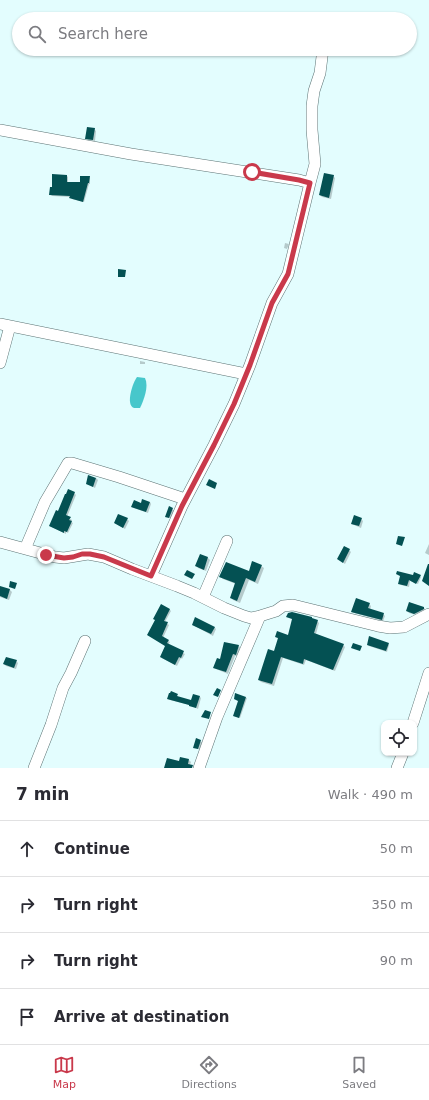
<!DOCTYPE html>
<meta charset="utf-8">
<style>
body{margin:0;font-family:"DejaVu Sans",sans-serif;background:#f2f2f3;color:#2b2b33}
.controls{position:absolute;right:12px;bottom:12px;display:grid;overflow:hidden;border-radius:8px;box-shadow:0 1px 3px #0004}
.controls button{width:36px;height:36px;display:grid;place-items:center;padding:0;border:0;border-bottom:1px solid #e1e1e2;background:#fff;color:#2b2b33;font:20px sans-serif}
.stop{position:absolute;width:12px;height:12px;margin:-9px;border:3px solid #c9394b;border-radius:50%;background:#fff}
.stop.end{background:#c9394b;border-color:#fff;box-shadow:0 1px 4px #0008}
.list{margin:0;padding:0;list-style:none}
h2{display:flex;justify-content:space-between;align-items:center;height:52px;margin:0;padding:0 16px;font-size:17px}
h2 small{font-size:13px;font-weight:400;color:#7c7c81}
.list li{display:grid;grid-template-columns:26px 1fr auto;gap:12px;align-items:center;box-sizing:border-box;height:56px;padding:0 16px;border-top:1px solid #e1e1e2}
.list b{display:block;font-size:15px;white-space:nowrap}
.list em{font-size:13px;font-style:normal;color:#7c7c81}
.icon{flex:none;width:22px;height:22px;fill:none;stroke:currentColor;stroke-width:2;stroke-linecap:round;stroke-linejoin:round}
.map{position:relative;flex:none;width:429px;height:768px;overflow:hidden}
.search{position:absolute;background:#fff;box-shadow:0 1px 3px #0004;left:12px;right:12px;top:12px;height:44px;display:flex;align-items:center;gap:10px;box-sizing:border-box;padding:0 14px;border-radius:22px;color:#7c7c81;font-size:15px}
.sheet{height:276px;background:#fff}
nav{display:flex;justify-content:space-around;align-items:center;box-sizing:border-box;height:56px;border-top:1px solid #e1e1e2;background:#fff;font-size:11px;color:#7c7c81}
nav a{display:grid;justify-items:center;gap:2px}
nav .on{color:#c9394b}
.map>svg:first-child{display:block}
.water{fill:#47c7cb}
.shadow{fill:#0003}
.building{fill:#045153}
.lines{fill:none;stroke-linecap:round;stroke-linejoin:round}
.minor-casing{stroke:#5c7374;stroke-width:12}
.minor{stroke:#fff;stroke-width:11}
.route{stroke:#c9394b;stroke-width:5}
</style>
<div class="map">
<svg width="429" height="768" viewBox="0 0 429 768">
<rect width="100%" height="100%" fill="#e3fdfe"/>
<path class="water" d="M137,377l8,1c4,8 -1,22 -5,30 0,0 -6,0 -6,0 -9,-3 -1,-26 3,-31z"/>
<path class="shadow" d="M94,129l2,2 -1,10 -7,-1 -2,-2z
M53,176h14l1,1v6h13l8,-6 1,1v6h-1l-5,18 -12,-3 -1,-2 -19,-1 -2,-2 3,-6z
M333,176l2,2 -4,21 -9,-2 -2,-2z
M285,243l4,1 -2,5 -3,-1z
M140,361l5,1v2h-5z
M96,478l2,2 -3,8 -7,-4z
M74,493l2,2 -9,22 5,3 -1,2 2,1 -5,10 -2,-1v2l-16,-8 8,-13z
M150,502l1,2 -3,9 -14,-5 -2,-1z
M170,508l5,3 -4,8 -5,-3z
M127,519l2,2 -4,8 -10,-6z
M361,519l2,2 -2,7 -7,-3 -2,-1z
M429,544v11l-4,-2z
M349,550l2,2 -6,12 -7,-5z
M201,555l7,3 2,2 -4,11 -8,-3 -1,-2z
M261,566l3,2 -6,16 -9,-4 -9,23 -7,-3 -2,-3 5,-13 -13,-5 -3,-3 29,-4z
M414,576h6l1,1 -3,7 -8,-3 -1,6 -8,-2 -2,-2z
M0,587l10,3 2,2 -3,8 -9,-3z
M369,604l2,2 -1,4 13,4 2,2 -2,5 -29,-8 -2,-1z
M424,608l2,2 -10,5 -7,-2 -2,-2z
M169,609l2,2 -6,11 4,3 -6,13 7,4 -2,3 17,9 -3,5 -1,-1 -4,8 -15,-8 4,-12 -18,-11z
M288,616l29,5 2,2 -3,11 27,11 2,2 -10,24 -29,-11 -2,5 -21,-7 -9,28 -13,-4 -2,-2 15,-28 5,-13 -3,-2 12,-1 5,-17z
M193,625l21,2 2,2 -3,7z
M388,644l1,1 -2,7 -18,-6 -1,-1z
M238,646l2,1 -2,9h-3l-7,18 -12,-5 -2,-2 7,-7z
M16,661l2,2 -2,6 -10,-3 -2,-2z
M177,695l1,2 13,4 9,-4 1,1 -3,11 -8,-4 -20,-5 -2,-1z
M236,695l11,3 -7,20 -6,-2 5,-15 -4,-2z
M197,740l5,2 -2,8 -6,-3z
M189,760l2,2 -2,6h-24z"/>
<path class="building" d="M87,127l8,1 -2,12 -8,-1z
M324,173l10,2 -5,23 -10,-3z
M52,174l15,1v7h13v-6h10l-1,7h-1l-5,19 -14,-4 1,-2 -21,-1 1,-8h2z
M118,269l8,1 -1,7h-7z
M88,475l8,3 -3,9 -7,-3z
M209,479l8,4 -2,6 -9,-4z
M68,489l7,3 -9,23 5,2 -2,3 3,1 -5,11 -3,-1v2l-15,-7 7,-16 2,1 7,-17h1z
M142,499l8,3 -4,10 -15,-5 3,-7 7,3z
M169,506l4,2 -4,10 -4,-1z
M118,514l10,4 -5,10 -9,-5z
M354,515l8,3 -3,8 -8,-2z
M398,536l7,1 -3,9 -6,-2z
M344,546l6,3 -7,14 -6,-4z
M200,554l8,3 -4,13 -9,-4z
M252,561l10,4 -7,17 -9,-4 -9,23 -7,-3 5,-15 -16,-6 7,-15 23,9z
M428,564h1v22l-7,-5z
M187,570l8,4 -3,5 -8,-4z
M397,571l16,4 1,-3 7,3 -5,9 -7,-4 -2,6 -9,-2 2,-8 -4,-2z
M10,581l7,2 -2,6 -6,-2z
M0,586l10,3 -3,10 -7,-3z
M356,598l14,5 -2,5 16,5 -2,7 -31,-8z
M409,602l15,5v2l-10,5 -8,-3z
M161,604l9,5 -6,12 4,1 -6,14 7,4 -2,3 17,8 -3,7 -2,-1 -4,8 -15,-8 5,-11 -18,-11 8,-15 -2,-1z
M292,612l20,5v1l6,2 -4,13 30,11 -11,26 -29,-11 -1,5 -22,-7 -9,27 -14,-4 10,-31 6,2 4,-13 -3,-1 2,-6 11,4 4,-16 -6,-2 2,-4z
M195,617l20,10 -4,7 -19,-9z
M369,636l20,7 -3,8 -19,-6z
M224,642l15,3 -3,10 -3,-1 -7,18 -13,-4 4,-10 3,1z
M353,643l9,3 -2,5 -9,-3z
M6,657l11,3 -3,8 -11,-4z
M217,688l4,2 -3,7 -5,-2z
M171,691l7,3 -1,2 14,4 2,-6 7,2 -4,12 -7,-2v-1l-22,-6 2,-6h1z
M235,693l11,4 -7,21 -6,-2 5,-15 -4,-2z
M205,710l6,2 -2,7 -8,-2z
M196,738l5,2 -3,9 -5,-1z
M180,757l9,2 -1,5 5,1 -1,3h-28l3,-10 12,3z"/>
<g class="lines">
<defs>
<path id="minor" d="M0,130l131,24 168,26 11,3 -22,91 -16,29 -22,62 -16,39 -20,41 -32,61 -31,70
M310,183l5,-19 -3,-34v-24l2,-15 6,-18 3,-24
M0,324l246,50
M0,363l10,-37
M0,542l55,15 9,1 24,-4 16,3 28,12 45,17 17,7 30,15 20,8 7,2 9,-2 16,-5 7,-5 10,-1 85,21 12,2 14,-1 25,-13
M25,549l20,-47 23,-39h4l47,14 66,22
M203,597l24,-56
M413,723l16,-50
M34,768l17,-43 12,-37 8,-15 14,-32
M199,768l18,-51 43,-101
M397,768l6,-15"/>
</defs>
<use href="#minor" class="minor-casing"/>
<use href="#minor" class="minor"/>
</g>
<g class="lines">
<path class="route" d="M46,555l18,3 9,-1 9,-3h8l14,3 47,19 31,-70 32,-61 20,-41 16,-39 22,-62 16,-29 22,-91 -11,-3 -47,-8"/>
</g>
</svg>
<div class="controls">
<button><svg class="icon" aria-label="locate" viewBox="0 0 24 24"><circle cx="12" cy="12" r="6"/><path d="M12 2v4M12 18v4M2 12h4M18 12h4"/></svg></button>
</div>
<div class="stop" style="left:252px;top:172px"></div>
<div class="stop end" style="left:46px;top:555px"></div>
<div class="search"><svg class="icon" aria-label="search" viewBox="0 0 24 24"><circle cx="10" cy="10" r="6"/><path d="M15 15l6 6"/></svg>Search here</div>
</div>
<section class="sheet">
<h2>7 min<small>Walk · 490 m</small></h2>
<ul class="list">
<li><svg class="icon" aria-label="ahead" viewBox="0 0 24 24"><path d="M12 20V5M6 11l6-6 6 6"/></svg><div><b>Continue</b></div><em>50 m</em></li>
<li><svg class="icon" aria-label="right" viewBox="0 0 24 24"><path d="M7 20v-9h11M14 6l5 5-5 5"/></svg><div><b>Turn right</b></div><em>350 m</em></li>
<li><svg class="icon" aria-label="right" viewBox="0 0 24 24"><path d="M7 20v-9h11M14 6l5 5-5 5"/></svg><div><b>Turn right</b></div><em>90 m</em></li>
<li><svg class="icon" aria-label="arrive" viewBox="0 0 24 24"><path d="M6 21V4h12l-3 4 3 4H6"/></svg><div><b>Arrive at destination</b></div></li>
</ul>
</section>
<nav>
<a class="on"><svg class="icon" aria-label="map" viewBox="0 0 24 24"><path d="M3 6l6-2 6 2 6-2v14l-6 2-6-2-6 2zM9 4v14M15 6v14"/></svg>Map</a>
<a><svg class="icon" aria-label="directions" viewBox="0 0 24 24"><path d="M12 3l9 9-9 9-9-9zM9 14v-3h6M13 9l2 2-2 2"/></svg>Directions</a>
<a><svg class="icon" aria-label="saved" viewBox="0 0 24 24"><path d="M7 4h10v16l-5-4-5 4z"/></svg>Saved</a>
</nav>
